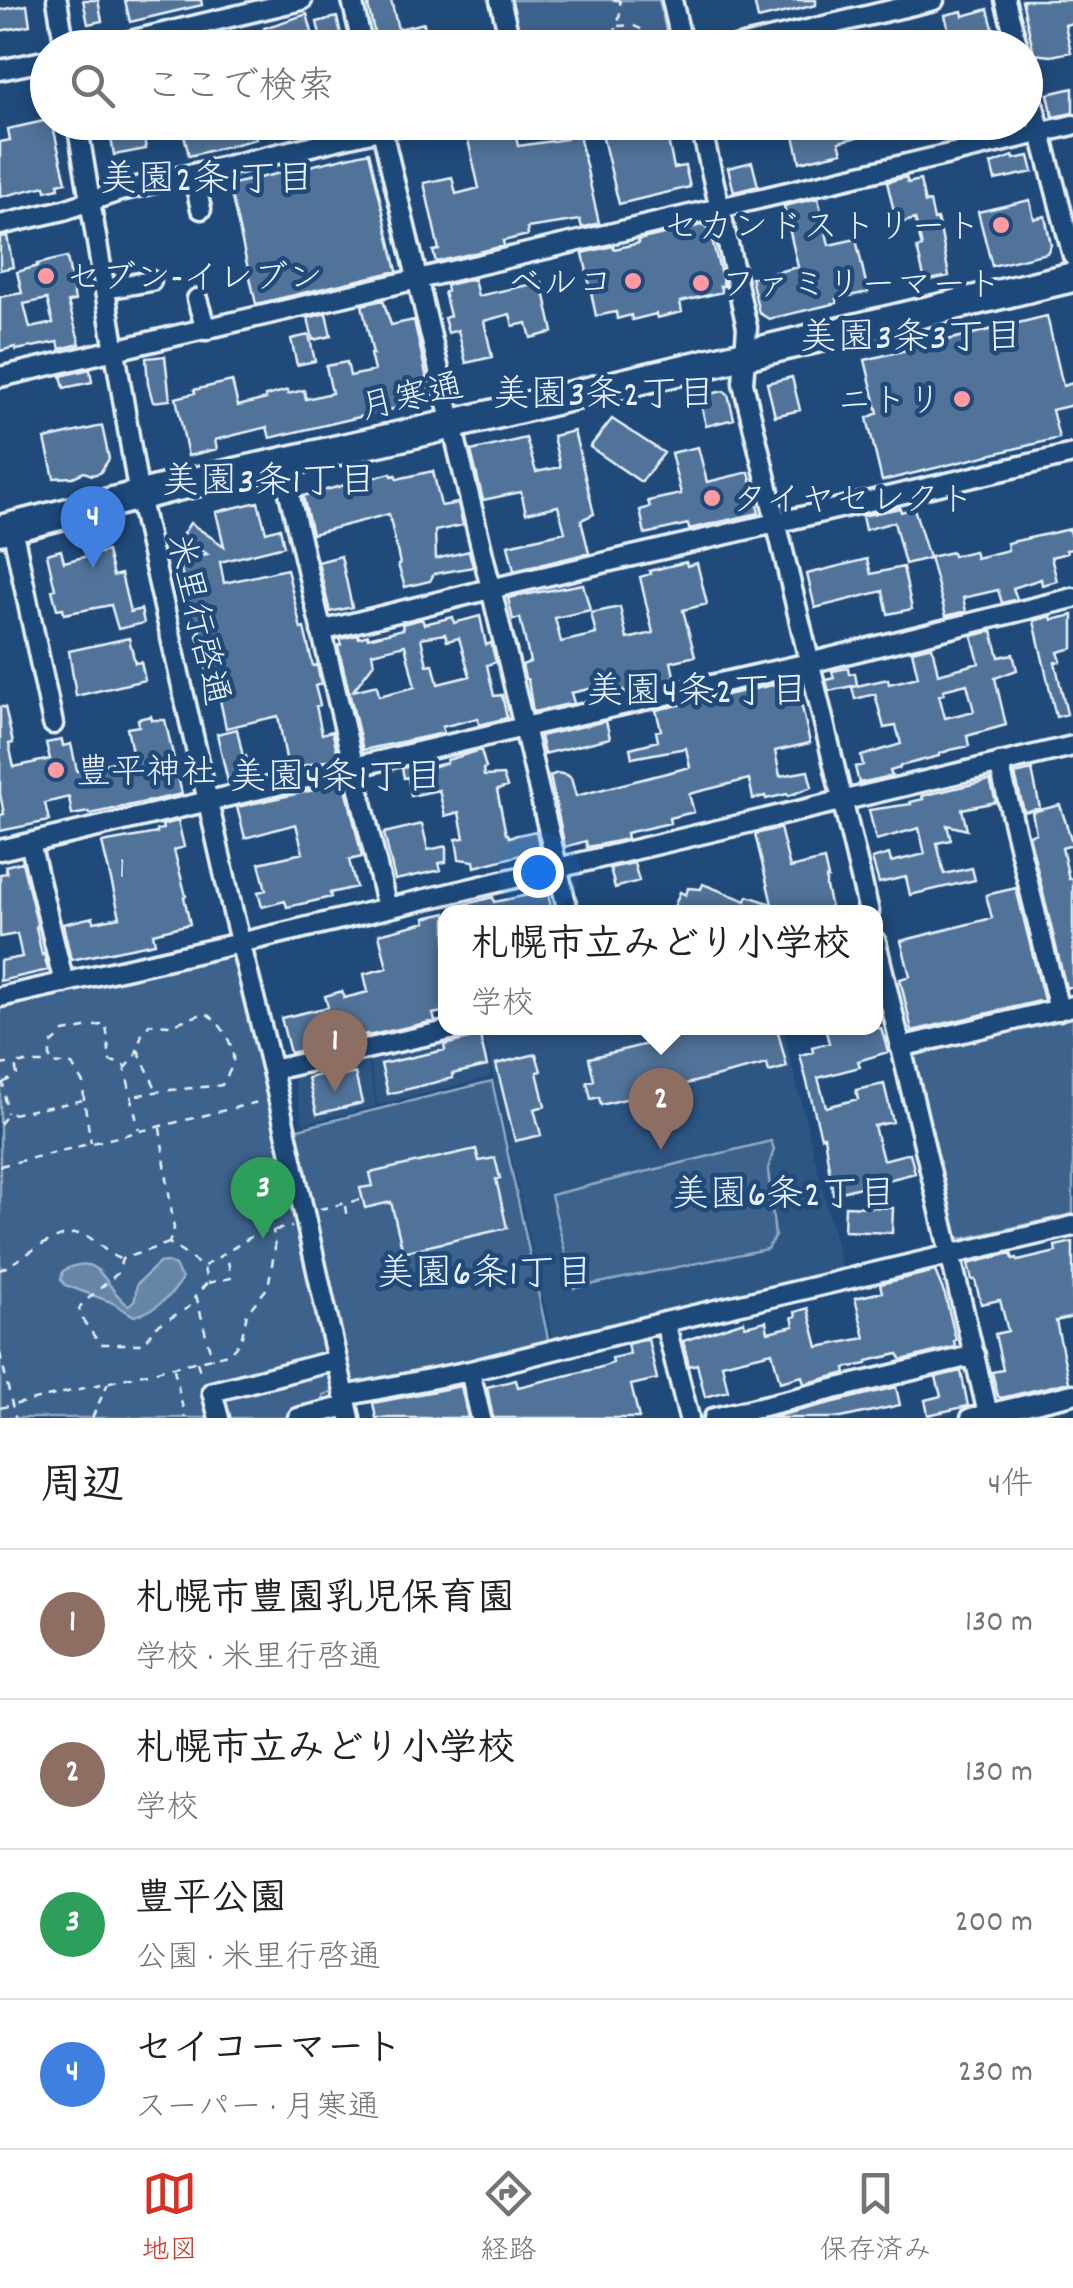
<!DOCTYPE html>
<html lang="ja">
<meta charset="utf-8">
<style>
body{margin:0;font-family:Dekko,"Klee One",sans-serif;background:#f2f2f2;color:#202124}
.you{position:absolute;left:538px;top:872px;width:35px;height:35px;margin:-25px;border:8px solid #fff;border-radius:50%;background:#1a73e8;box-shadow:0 0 0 15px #1a73e833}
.badge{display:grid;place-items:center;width:65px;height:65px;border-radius:50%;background:#d93025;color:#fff;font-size:32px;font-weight:700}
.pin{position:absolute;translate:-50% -82px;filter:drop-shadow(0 2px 5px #0008)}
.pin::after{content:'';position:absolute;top:52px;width:35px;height:30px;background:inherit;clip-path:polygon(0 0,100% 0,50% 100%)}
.popup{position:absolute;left:438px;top:905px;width:445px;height:130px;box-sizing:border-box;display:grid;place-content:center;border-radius:20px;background:#fff;filter:drop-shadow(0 2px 8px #0005);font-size:32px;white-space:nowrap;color:#757577}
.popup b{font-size:38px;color:#202124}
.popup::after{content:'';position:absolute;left:50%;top:100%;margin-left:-20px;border:20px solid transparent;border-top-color:#fff}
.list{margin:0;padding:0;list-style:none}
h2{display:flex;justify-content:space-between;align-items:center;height:130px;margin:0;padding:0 40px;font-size:42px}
h2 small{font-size:32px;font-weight:400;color:#757577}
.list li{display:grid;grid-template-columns:65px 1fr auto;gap:30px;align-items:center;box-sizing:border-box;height:150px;padding:0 40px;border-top:2px solid #e0e0e0}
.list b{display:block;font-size:38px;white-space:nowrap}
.list p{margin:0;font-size:32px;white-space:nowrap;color:#757577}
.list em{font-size:32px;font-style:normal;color:#757577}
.icon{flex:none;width:55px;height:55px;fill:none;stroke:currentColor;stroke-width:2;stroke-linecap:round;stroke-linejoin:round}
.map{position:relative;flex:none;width:1073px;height:1418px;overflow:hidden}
.search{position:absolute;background:#fff;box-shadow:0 5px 15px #0003;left:30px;right:30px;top:30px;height:110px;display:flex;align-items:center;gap:25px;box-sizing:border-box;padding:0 35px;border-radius:55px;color:#757577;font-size:38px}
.sheet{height:730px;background:#fff}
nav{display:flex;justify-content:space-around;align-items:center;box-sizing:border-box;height:140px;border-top:2px solid #e0e0e0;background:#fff;font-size:28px;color:#757577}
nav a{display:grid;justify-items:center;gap:5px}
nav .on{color:#d93025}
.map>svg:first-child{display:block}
.built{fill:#2e5683}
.green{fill:#3c628c;stroke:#92aac2;stroke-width:2.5}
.water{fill:#6685a7;stroke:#9ab0c7;stroke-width:2.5}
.building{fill:#517399;stroke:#e8f1f8;stroke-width:2.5;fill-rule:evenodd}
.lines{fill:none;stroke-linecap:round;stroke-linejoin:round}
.minor-casing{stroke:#e8f1f8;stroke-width:25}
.highway-casing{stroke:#e8f1f8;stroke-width:35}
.path{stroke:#e8f1f8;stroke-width:2.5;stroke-dasharray:8 8;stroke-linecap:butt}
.minor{stroke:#1f4a7a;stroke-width:18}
.highway{stroke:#1f4a7a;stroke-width:28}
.poi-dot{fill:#ff9aa2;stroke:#1f4a7a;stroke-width:4}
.labels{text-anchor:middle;stroke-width:9;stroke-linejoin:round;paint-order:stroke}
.number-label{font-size:30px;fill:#c2d2e0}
.poi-label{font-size:35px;fill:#e8f1f8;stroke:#1f4a7a;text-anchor:start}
.street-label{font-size:35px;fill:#e8f1f8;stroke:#1f4a7a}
.neighbourhood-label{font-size:38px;fill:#e8f1f8;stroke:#1f4a7a}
</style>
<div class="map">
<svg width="1073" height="1418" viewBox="0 0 1073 1418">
<rect width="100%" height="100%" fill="#1f4a7a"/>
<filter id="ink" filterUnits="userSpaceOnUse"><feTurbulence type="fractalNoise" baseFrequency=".01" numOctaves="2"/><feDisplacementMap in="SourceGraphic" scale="20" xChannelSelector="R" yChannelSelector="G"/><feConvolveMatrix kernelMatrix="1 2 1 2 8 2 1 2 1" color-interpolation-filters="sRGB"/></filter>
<g filter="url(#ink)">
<path class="built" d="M499,1028h284l59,241 -290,69 -69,-307z
M482,1034l9,43 -113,28 -8,-43z
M368,1062l8,44 -73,18 -10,-47z"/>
<path class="green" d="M509,0h150l7,31 -5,13 -15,3h-128z
M234,952l44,182 214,-53 57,262 -226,52 4,23h-327v-414z
M1073,1016v198l-111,25 -8,-4 -42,-165 4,-15z
M771,1141l3,8 -6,20 7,68 -8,12 -193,39 -23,-93z"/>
<path class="water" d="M167,1262l8,4 7,13c-10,17 -28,33 -48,37l-23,-14 -46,-17 -4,-6 2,-8c39,-22 41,18 65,34 11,-5 6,-11 9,-21l22,-21z"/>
<path class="building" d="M83,0h15l4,21 -14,3z
M125,0h76l1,5 -72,17z
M372,0h19l7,29 26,-6 5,25h-14l-1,-8 -36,8 -10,-42z
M754,0h62v5l-58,14z
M1022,0h51v23l-8,2 6,27 -20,4 -17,-2z
M27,5l3,20 -30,6v-21z
M988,9l10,39h-45l-8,-33 17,-4 1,5z
M307,14l5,18 -23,6 2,10h-72l-1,-5 47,-11 -1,-4z
M337,17l6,26 -20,5 -6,-26z
M1073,88v25l-20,4 -5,-23z
M48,120v2h4l14,60 -8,2 1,4 -13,3 -1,-5 -45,11v-55l10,-2 -2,-11z
M108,122h33l5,27 -32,6z
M181,122h71l4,17 -67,17z
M501,122h12l5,24 48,-7 -2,-9 13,-4 22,97 -17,5 -2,-8 -53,8 1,7 -25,6 1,5 -68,16 -3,-11 6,-1 -15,-67 28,-6 4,17 23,-6 -13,-57z
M599,122h23l3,14 40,-10 9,42 11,-2 5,21 -71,17z
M791,122h122l2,11 -22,5 -3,-10 -51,14 3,10 -42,10z
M369,152l28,119 -141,33 -27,-119z
M1013,156l1,3 15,-3 4,16 -38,8 -4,-16z
M752,162l6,24 -24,6 -6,-24z
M906,177l2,6 12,-3 5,23 5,-1 4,18 3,-1 4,14 8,43 -24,5 -8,-33 5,-1 -7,-28 -18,5 -10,-42z
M818,198l11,47 27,-6 12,53 -32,7 1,4 -68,16 -10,-6 -8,-35 47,-11 -14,-61z
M1030,200l4,19 11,-3 6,29 -4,8 -55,13 -14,-54z
M706,224l1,5 2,-1 9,35 6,23h-4l2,6 -42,10 2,10 -25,6 -1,-4 -24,6 -1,-5 -14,4 -1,-7 -20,4 -13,-63 30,-7 1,3 25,-6 -1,-3z
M7,236l6,31 -13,3v-33z
M67,257l8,44 -7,1 12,42 -20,5 -2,-7 -42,8 -1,-3 -15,4v-54l22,-4 -5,-21 21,-6 -1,-2zM47,299l6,24 -23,5 -6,-24z
M474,279l4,17 64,-14 11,50 -22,6 -4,-15 -14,3 -3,-12 -26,7 8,36 -26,6 -8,-33 -10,3 -4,-15 6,-2 -6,-24 3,-1 -1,-6z
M383,300l8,25 23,-5 17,77 -26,6 1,3 -136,32 -3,-11 -52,13 2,9 -29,7 -12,-58 19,-5 -1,-3 38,-9 6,25 28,-7 -1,-3 23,-6v4l16,-4 2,9 26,-6 -6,-27 21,-4 3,14 24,-5 -4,-17h3l-11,-49z
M326,313l5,23 -18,4 -5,-22z
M1047,316l16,70 10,-3v22l-21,5 7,28 -177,43 -15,-63 11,-5 -13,-53z
M309,335l6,26 -18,4 -6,-26z
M165,356l5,44 -17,2 -5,-18 -2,-26z
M90,369l2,13 -28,6 -3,-12z
M792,377l8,33 -25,6 -8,-33z
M724,391l4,3 6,25 -28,7 -7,-30z
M612,419l52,34 -23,29 -51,-35z
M102,426l7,33 -9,14 -8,2 -8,-3 -11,5 -19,1 -9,-39z
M574,431l20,83 -13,6 8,33 -75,18 -6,-26 57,-13 -7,-26 -32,7 -5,-21 -38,8 -12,-49 55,-13 10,34 24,-5 -7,-31z
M698,447l9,35 42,-10 10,41 -70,16 -1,-5 -43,10 -5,-24 10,-3 -2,-6 33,-7 -10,-41z
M433,471l8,35 17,-3 5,22 -28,6 1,28 33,-8 4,16 -39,7 -4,7 -25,6 -7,-22 2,-1 -11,-50 -77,20 -9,-38 88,-23 1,3 4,-1 1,4z
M258,502l8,30 14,-4 4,18 -64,16 4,21 63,-14 14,60 3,-1 9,38 4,-1 4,19 -6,2 5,19 -4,1 6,28 10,-3 7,27 -51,11 -10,-53 -52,12 -10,-47 -7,1 -6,-31 -6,-15 4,-8 -9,-12 -13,-55 28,-7 -26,-17 9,-14 34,23 -8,-34z
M900,508l1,4 13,-4 15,50 -24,6 -11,-42 -29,8 -3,-14z
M1070,529l3,20 -7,1 1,3 -16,4 6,24 -15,4 -1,-6 -28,9 4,11 -15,4 -4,-13 -35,8 3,13 -20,5 -16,-59 22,-5 1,4 21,-5 2,7 32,-8 -1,-7z
M61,550l3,12 43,-11 6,25 8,-2 9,38 11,-3 3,14 -26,6 -7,-24 -47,9 -1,-6 -6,1 -5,-19 3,-1 -8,-35z
M341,556l11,51 -22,5 -12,-50z
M867,559l4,15 32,-7 9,42 -24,5 -5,-23 -68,17 -8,-34z
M686,562l1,4 10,-3 10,41 -24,6 12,46 -24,6 4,18 -52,12v-2l-14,3 -2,-8 -36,8 3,10 -41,9 -5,-32 -3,-2 -3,-13 8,-3 -10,-44 -7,2 -5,-22 75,-14 7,26 -35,8 6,24 35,-8 -5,-21 29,-6 7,32 26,-6 -13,-56 10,-3 -1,-3z
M1073,615v33l-15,4 3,9 -6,1 12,52 -11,3 -22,-96 17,-5 1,4z
M480,616l6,29 5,-2 5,19 -9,3 7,31 8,-1 5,23 -28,7 -1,-7 -36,9 2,6 -81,17 -25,-104 3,-1 -1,-6 18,-4 1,3 9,-3v3l35,-9 -1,-5 20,-5 2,5 29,-7 1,6zM445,634l2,7 12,-3 11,38 -32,8 -5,-20 -6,1 -6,-27zM405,645l10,42 -36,9 -2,-11 -24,6 21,-28 -2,-10z
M992,631l7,26 14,-3 4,16 -22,8 11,47 -39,11 2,10 -19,4 -11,4v2l-39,10v2l-10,3 2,5 -33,7 -4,-16 8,-2 -2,-9 40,-12 -5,-18 -12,2 -9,-34 -20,5 -3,-12 36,-8 1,5 29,-7 -6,-26 20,-5 6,28 41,-11 -7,-27zM967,684l7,27 -29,7 -6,-23 5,-1 -1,-4z
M129,638l6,25 6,-1 4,18 -69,16 -7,-45z
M848,668l1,6 6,-1 2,12 -28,6 -3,-11 8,-2 -2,-7z
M796,680l14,63 -35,8 5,25 28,-5 4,16 -24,9 -1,-2 -21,5 -1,-3 -12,3 -4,-20 -60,15 5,18 -25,6 1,5 -44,10 1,6 -19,4 -21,4 -1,-6 -21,6 -15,-71 7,-3 10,2 4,3 5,18 114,-29 -4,-19 -54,10 -2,-10 28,-7 -2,-10 5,-1 -5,-20z
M0,707h5l8,36 -4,1 5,23 36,-8 -4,-16 16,-3 1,6 8,-2 6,27 56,-14 -6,-29 12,-2 -1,-7 13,-3 1,4h13l17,74 -92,20 -1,-2 -17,3 -3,-18 -24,6 4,18 -49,10v-16l4,-1 -4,-20z
M606,721l4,17 -66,16 -4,-18z
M237,729l6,28 3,-1 3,13 -4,1 2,8 -19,4 -11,-48z
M481,750l5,18 -3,1 1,7 19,-1 4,12 -10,3 9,44h2l1,3 27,-6 4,19 -65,17 -1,-6 -15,-2 -3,-20 8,-1 -5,-26 -14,4 -6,-26 -28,6 -3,-19 -4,1 -2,-10 14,-3 1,5 30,-7v-3z
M1032,770l8,38 -16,4 -9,-38z
M990,780l6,22 -34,7 5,21 -20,-5 4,15 -14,3 7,31 28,-6 3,12 -65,15 -4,-18 -27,6 -7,-24 17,-5 2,8 34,-8 -6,-26 -43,12 -7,-30 42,-6 -1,-2 13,-3 -1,-3z
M345,783l17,74 -13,3 7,27 -26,6 1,4 -21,5 -23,5 -2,-6 -23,6 -4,-15 8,-2 -7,-27 44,-10 -7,-29 -51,14 -8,-31z
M1060,805l13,40 -11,3 7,31 4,-1v108l-7,2 -37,-153 7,-2 -4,-21z
M178,821l6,26 -10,3 12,46 -2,1 6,27 -37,9 2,10 -84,17 -8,-36 30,-7 1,5 26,-5 -18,-74 55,-10v-3l6,-1 -1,-4z
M422,824l6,26 18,-4v16l-7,1 2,7 -46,10 -11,-47z
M780,828l10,40 34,-8 4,18h-2v9l6,25h-152l-7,-2 7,-18 6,3 2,-7 13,1 2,-5 43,17 2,-5 24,8 -17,-70z
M22,862l16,65h-2l6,28 2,-1 4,16 -48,11v-20l22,-4 -5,-23 -17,3v-63l7,-1 -2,-7z
M634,863l5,18 -24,7 -5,-20z
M546,884l6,28h-100v-4l41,-11 1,5 34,-7 -2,-7z
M1016,888l28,112 -132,31 -12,-52 10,-3 -9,-35 91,-23 -6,-23z
M446,913v98l-13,3 2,7 -68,15v-2l-77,19 -9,-35 47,-11 -3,-11 17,-5 2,7 24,-6 -4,-18 23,-6 -8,-34 47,-12 -1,-4z
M713,1028h64l10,39 -18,5 -2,-8 -166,41 -2,-8 -8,2 -4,-17 7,-2 -5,-22 75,-18 -1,-4 6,-2 -1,-3 12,-2 2,6z
M825,1028h56l7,24 -30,9 2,6 -42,11 8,29 32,-8 -2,-9 28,-6 9,38 -19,4 9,34 27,-7 5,20 -82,21 -9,-58 -3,1 -21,-82 13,-3 -1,-5 17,-4z
M480,1036l7,30 -35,8 1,4 -65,16 -7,-30 64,-14 -1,-5z
M536,1054l5,17 -4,1 8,34 -11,3 7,26 -26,6 -19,-77z
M331,1072l1,7 23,-6 7,30 -45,11 -9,-36z
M476,1149l3,12 16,-3 5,20 -4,1 11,49 -104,24 -12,-50 -26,6 -5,-20 13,-2 -3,-13z
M845,1206l48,2 -1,25 -48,-2z
M1073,1242v75l-17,4 13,61 -68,16 -3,-2 -6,-24 11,-2 -8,-36 13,-3 -8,-31 -19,4 -6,-24h-3l-4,-16 43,-11 2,6 4,-1 1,3 38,-9 -1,-6z
M935,1271l10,24 11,45 -2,1 1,6 -53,13 -4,-6 -31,7v3l-22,4 1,5 -42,11 -2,-8 -22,6 -8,-30 -50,12 6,27 -23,6 -8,-33 -8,2 -6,-25 61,-20 1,5 21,-5 2,11 26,-6 -2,-9 4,-1 -1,-4 13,-4 10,39 47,-9 -10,-40 27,-6 -2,-8z
M648,1339l9,40 -26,6 8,33h-146l-6,-31 29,-7 2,7 80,-19 15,-5 -1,-5 18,-4 -3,-10z
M961,1371l7,35 -40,9 -3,-15 16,-4 -5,-19z
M461,1386l7,32h-92l-3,-15z
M896,1387l4,18 -59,13h-72z"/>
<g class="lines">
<defs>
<path id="minor" d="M57,0l8,48
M352,0l11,48
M500,0l12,48
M672,0l11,48
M1005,0l13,48
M101,48l201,-48
M731,48l203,-48
M0,70l48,-10
M1026,76l47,180
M77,122l62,374 95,421 38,153 78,348
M380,122l188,790
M700,122l47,205 -4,56 126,529
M193,174l8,35
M0,225l64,-15 56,-19 293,-69
M105,289l46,-8
M197,299l9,31
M0,377l1073,-252
M282,463l105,445
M12,527l41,197
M321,631l169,-42 583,-135
M999,763l60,247
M30,843l34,140
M0,850l524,-123 285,-64 264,-65
M876,942l113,476
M0,997l240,-54 833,-197
M900,1047l173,-41
M272,1070l188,-42
M665,1322l24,96
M344,1396l126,-25
M219,1418l-7,-26 125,-32
M298,1418l49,-12
M481,1418l-11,-47 195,-49 408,-96
M714,1418l261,-63
M971,1418l102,-24"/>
<path id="highway" d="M0,530l177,-44 251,-56 645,-153"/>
</defs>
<use href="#minor" class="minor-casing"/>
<use href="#highway" class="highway-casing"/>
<path class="path" d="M612,0h8
M618,26l14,-1 31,14
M526,30l4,10 9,8
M603,48c14,-15 18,-28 17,-47
M138,1050l19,41
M0,1065l13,-2
M125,1069l10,-12 7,-23 8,-10 20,1 35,-12c15,7 30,32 28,49 -1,7 -8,16 -11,23 -30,4 -61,4 -91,12
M3,1083l14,-8 -2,-12h35
M0,1084l3,-1 4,30
M84,1100l-1,-17 -11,-18 -22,-2v-18l14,-13 42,-8 4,37 14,3 15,66
M0,1124l7,-9 77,-15 7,43
M160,1128l14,101 -5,14 34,24 54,-34 35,-6
M0,1166l262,-65
M345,1206l2,13
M320,1209l43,-10
M169,1243l-47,16 -4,14 -36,31 -3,5 5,13 16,22h44l11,-17 34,-20 7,-12
M204,1268l3,15 -11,12 16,64
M0,1270c21,-10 56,-40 80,-36 16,3 25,20 40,25
M208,1283l23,-5 -4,-23
M0,1353l15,65
M197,1362l4,13
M174,1369l11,49
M0,1408l228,-54 13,-13 6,-28 21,-26 7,-39 -2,-18
M92,1418l16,-35
M129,1418h3"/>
<use href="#minor" class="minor"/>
<use href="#highway" class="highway"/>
</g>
</g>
<g class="poi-dot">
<circle cx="1001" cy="225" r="10"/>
<circle cx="46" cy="276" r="10"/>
<circle cx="633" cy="281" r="10"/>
<circle cx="701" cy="283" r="10"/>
<circle cx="962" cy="399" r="10"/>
<circle cx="712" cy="498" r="10"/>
<circle cx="56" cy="770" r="10"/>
</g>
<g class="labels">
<g class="number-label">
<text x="122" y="877">1</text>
</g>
<g class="poi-label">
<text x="981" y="237" text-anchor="end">セカンドストリート</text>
<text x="66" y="288">セブン-イレブン</text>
<text x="613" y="293" text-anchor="end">ベルコ</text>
<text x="721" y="295">ファミリーマート</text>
<text x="942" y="411" text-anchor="end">ニトリ</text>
<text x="732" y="510">タイヤセレクト</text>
<text x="76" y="782">豊平神社</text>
</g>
<g class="street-label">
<text transform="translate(411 395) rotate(-13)" y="12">月寒通</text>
<text transform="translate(200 619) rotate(77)" y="12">米里行啓通</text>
</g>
<g class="neighbourhood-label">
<text x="207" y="190">美園2条1丁目</text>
<text x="911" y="348">美園3条3丁目</text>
<text x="604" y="405">美園3条2丁目</text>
<text x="269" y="492">美園3条1丁目</text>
<text x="697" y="702">美園4条2丁目</text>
<text x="336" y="788">美園4条1丁目</text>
<text x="784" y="1205">美園6条2丁目</text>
<text x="485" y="1284">美園6条1丁目</text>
</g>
</g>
</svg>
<div class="you"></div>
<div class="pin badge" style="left:335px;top:1092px;background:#8d6e63">1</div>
<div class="pin badge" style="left:661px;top:1150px;background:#8d6e63">2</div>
<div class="popup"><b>札幌市立みどり小学校</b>学校</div>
<div class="pin badge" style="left:263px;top:1239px;background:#2e9e5b">3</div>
<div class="pin badge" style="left:93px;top:568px;background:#3f7fe0">4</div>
<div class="search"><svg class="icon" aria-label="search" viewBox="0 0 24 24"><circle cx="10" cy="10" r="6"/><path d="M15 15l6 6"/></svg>ここで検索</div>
</div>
<section class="sheet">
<h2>周辺<small>4件</small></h2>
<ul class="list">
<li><span class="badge" style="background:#8d6e63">1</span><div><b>札幌市豊園乳児保育園</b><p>学校 · 米里行啓通</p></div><em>130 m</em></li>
<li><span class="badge" style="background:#8d6e63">2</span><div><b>札幌市立みどり小学校</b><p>学校</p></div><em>130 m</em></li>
<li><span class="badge" style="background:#2e9e5b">3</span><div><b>豊平公園</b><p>公園 · 米里行啓通</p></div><em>200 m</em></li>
<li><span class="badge" style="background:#3f7fe0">4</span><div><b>セイコーマート</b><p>スーパー · 月寒通</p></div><em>230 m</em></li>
</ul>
</section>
<nav>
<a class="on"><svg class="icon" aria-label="map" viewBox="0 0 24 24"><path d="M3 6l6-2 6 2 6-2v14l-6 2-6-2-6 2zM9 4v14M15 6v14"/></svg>地図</a>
<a><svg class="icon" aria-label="directions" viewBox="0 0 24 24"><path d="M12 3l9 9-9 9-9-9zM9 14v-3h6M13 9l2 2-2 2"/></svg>経路</a>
<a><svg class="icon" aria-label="saved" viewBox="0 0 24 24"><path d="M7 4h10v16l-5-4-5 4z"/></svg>保存済み</a>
</nav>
